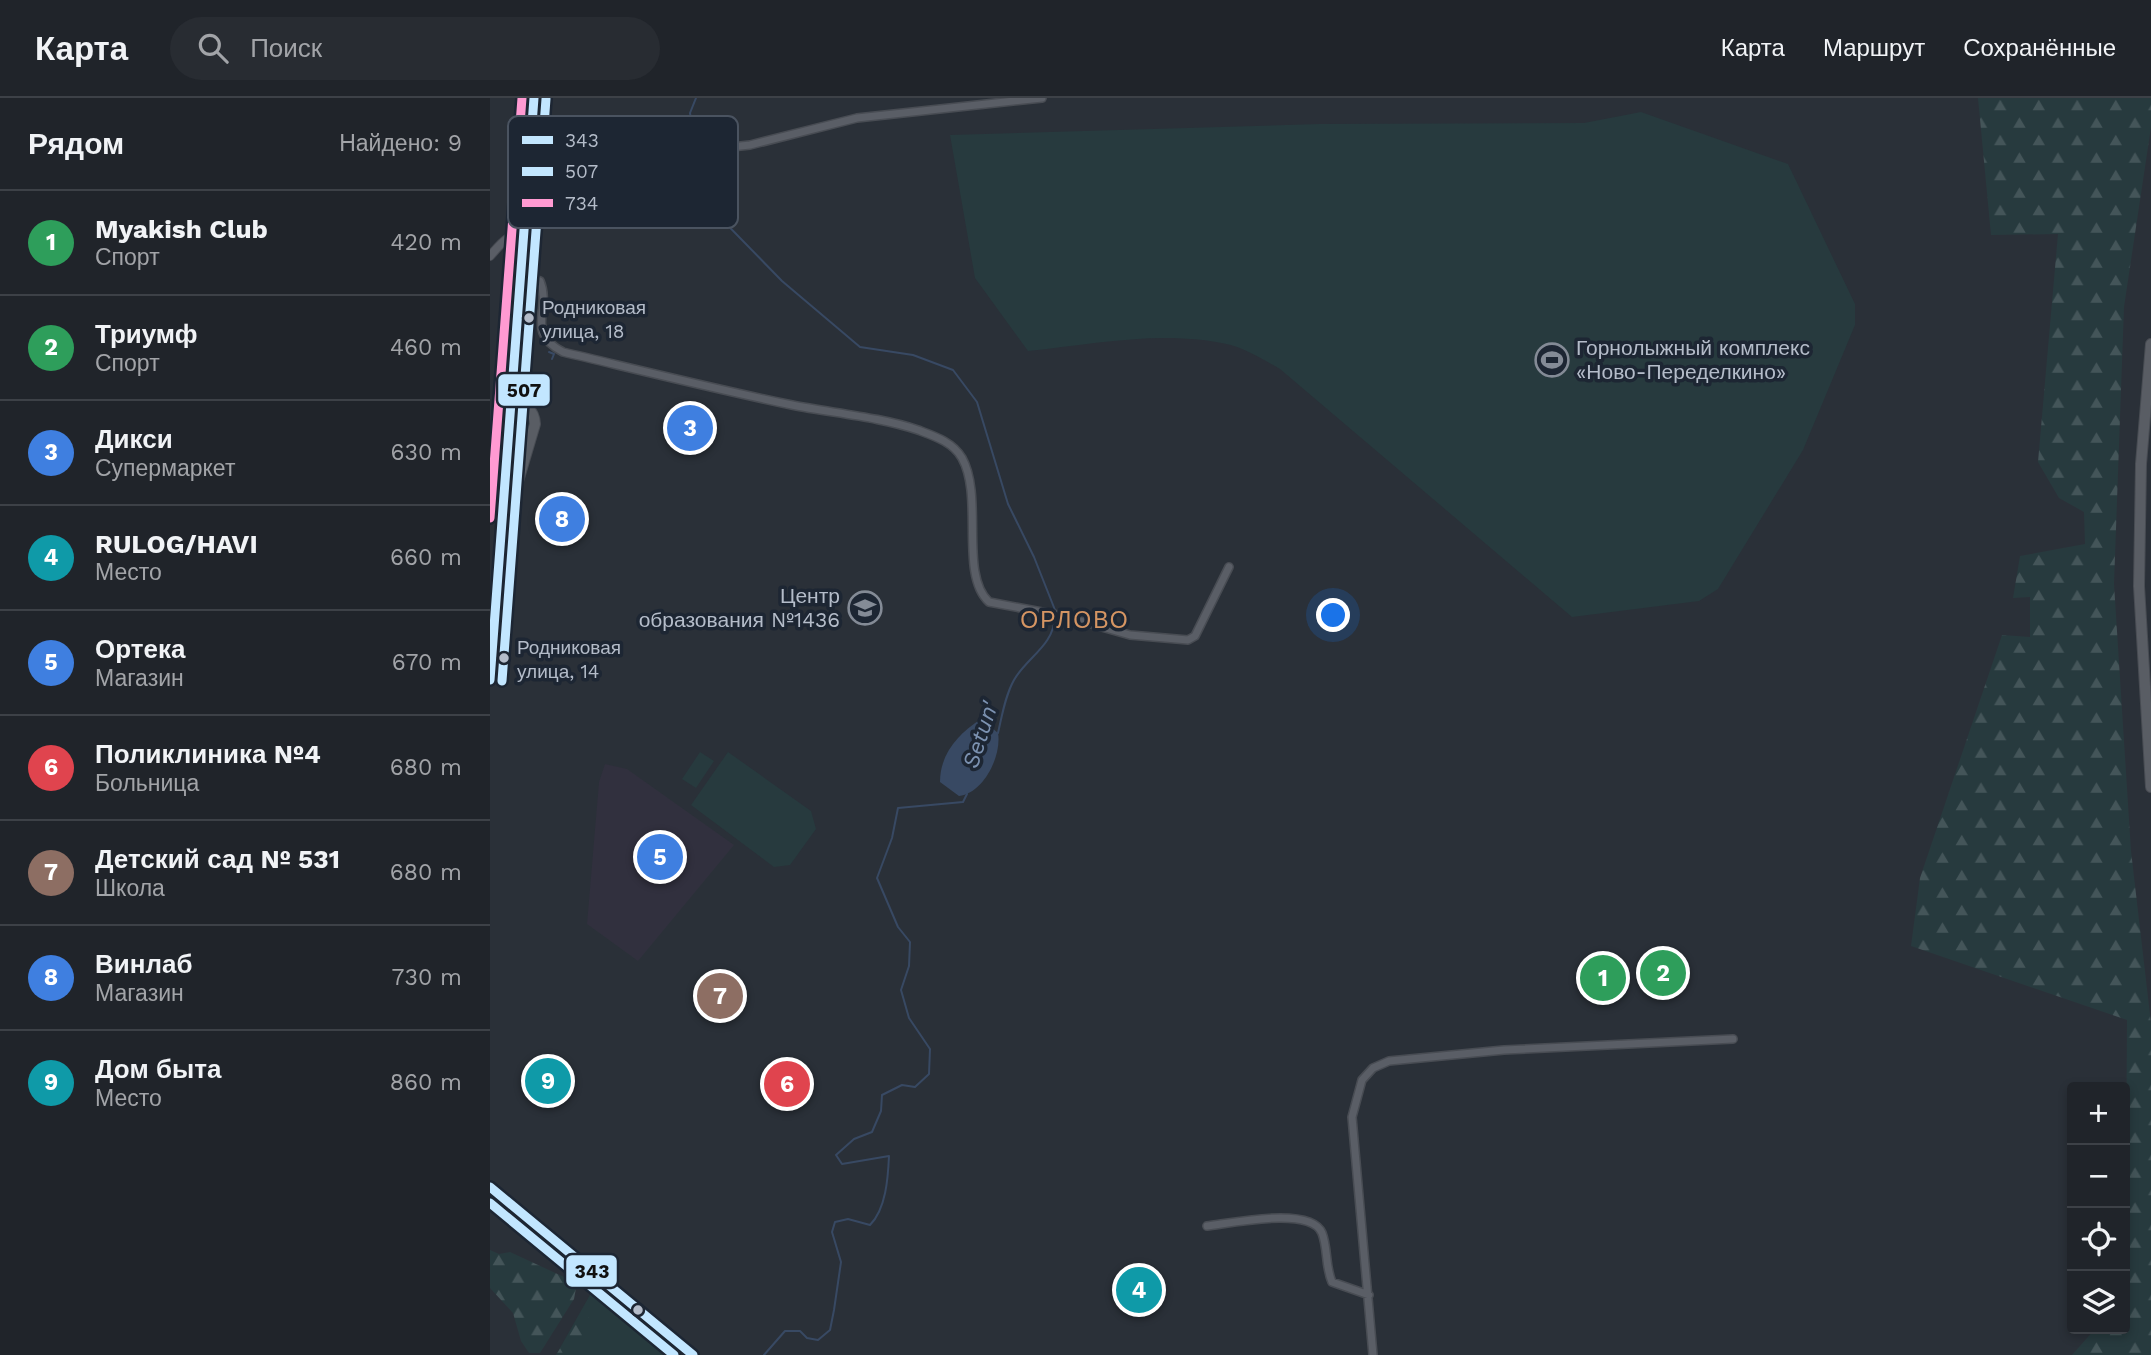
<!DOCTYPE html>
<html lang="ru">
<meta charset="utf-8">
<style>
body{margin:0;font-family:"Work Sans",sans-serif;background:#282c32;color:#f1f3f6}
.controls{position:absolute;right:21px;bottom:21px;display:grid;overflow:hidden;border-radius:7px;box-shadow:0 4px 10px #0003}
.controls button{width:63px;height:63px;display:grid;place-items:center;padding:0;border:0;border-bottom:2px solid #3d4147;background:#20242a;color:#f1f3f6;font:35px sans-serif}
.you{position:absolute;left:844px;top:518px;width:24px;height:24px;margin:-18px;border:5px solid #fff;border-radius:50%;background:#1a73e8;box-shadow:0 0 0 10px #1a73e833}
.badge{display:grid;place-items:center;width:46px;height:46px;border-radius:50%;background:#848b96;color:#fff;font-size:23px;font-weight:700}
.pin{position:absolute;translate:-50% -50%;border:4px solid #fff;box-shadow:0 2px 7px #0006}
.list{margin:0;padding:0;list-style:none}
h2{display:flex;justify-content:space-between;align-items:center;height:91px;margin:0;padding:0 28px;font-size:30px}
h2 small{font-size:23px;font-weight:400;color:#a2a4a8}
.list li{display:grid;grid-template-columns:46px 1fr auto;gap:21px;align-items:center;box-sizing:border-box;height:105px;padding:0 28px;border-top:2px solid #3d4147}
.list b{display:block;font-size:26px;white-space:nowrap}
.list p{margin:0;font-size:23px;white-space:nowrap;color:#a2a4a8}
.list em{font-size:23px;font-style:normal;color:#a2a4a8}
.icon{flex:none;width:38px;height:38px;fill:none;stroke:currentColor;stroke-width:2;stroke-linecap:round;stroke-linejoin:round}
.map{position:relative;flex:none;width:1661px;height:1257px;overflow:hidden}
header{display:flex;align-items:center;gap:42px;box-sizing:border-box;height:98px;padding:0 35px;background:#20242a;border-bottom:2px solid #3d4147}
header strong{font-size:33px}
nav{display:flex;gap:38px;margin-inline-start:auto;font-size:24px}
.search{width:490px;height:63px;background:#282c32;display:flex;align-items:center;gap:18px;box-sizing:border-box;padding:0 24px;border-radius:38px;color:#a2a4a8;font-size:26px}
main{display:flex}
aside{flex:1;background:#20242a}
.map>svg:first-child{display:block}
.medical{fill:#31303e}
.green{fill:#273a3e}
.forest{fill:url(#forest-firs)}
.water{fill:#384963}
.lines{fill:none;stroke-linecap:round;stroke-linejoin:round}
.stream{stroke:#384963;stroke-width:2}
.minor-casing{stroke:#484c53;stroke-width:10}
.tertiary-casing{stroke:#484c53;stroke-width:10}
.secondary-casing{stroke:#484c53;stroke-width:12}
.minor{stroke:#5a5e66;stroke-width:7}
.tertiary{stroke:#5a5e66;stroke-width:8}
.secondary{stroke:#595d64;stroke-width:10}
.bus-1-casing{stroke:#1d2633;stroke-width:14}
.bus-2-casing{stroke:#1d2633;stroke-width:14}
.bus-3-casing{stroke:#1d2633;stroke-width:14}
.bus-1{stroke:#c2e6ff;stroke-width:9}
.bus-2{stroke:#c2e6ff;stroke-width:9}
.bus-3{stroke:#ff9ad2;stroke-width:9}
.bus-dot{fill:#b4bcc9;stroke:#1d2633;stroke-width:2.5}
.labels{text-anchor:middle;stroke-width:7;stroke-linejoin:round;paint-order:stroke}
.bus-label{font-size:19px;fill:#b4bcc9;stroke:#1d2633;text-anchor:start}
.poi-label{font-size:21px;fill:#b4bcc9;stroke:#1d2633;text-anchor:start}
.neighbourhood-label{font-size:23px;letter-spacing:2px;fill:#d59563;stroke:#1d2633}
.water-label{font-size:23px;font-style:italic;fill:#7c92b1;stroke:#1d2633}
.key{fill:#1d2633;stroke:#4a5360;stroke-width:2}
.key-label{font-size:19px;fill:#b4bcc9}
.line-badge{stroke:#1d2633;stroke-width:2.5}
.pale-badge-label{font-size:19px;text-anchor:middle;font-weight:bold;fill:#111}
</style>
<header>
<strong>Карта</strong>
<div class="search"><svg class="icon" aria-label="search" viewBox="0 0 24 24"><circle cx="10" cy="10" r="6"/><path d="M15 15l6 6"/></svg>Поиск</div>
<nav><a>Карта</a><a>Маршрут</a><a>Сохранённые</a></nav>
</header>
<main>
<aside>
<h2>Рядом<small>Найдено: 9</small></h2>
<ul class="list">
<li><span class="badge" style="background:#2e9e5b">1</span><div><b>Myakish Club</b><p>Спорт</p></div><em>420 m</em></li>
<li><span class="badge" style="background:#2e9e5b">2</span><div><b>Триумф</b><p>Спорт</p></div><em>460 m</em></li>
<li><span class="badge" style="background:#3f7fe0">3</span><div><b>Дикси</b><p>Супермаркет</p></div><em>630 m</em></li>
<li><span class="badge" style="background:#0f9aa8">4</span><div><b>RULOG/HAVI</b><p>Место</p></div><em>660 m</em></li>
<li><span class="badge" style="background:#3f7fe0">5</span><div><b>Ортека</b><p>Магазин</p></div><em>670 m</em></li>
<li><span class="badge" style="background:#e0444e">6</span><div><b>Поликлиника №4</b><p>Больница</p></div><em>680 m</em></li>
<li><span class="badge" style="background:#8d6e63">7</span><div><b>Детский сад № 531</b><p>Школа</p></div><em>680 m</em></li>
<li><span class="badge" style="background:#3f7fe0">8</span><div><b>Винлаб</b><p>Магазин</p></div><em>730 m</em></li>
<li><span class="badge" style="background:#0f9aa8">9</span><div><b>Дом быта</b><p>Место</p></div><em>860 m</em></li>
</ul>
</aside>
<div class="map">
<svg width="1661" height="1257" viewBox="0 0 1661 1257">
<defs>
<pattern id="forest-firs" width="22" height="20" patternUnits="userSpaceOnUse" patternTransform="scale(1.75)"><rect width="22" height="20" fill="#273a3e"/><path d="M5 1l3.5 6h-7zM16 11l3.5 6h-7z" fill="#445559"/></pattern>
</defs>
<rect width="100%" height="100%" fill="#2a3038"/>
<path class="medical" d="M115,666l22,5 107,76 -96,116 -51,-37 12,-142z"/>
<path class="green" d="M1151,14l147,52 67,140v21l-52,125 -85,139 -19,12 -127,16 -292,-248c-16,-9 -32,-19 -49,-24 -66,-16 -137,-1 -203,6l-53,-73 -25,-143 370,-11 264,-1z
M210,654l14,9 -18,27 -14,-9z
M238,654l83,59 5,18 -26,36 -16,2 -83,-62z
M101,1195l82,62h-117z"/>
<path class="forest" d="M1488,0h173v29l-27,180 -10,277 17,267 20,172v332h-79l23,-26h30l2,-309 -216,-74 9,-68 82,-243 28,2v-40l-17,1 7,-42 65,-12 -1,-32 -25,-14 -21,-36 20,-228 -67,1z
M0,1152l9,4 11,-2 67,31 -3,16 -34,54h-11l-8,-12 -8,-28 -23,-25z
M94,1212l9,14 -6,31h-31z"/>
<path class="water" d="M491,621l17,14c4,22 -14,60 -39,63l-19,-14c0,-28 18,-48 41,-63z"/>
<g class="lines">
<path class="stream" d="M205,47l-5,-32 6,-15
M208,68l5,34 79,81 78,66 53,8 40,15 24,32 31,102 26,53 21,53
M59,254l5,2 -2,5
M508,635c4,-17 7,-37 16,-53 13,-23 40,-34 41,-64
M274,1257l21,-24h15l7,7 11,2 12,-10 4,-20 7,-48 -9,-30 3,-10 13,-3 22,6c16,-16 18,-47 19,-69l-47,8 -6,-9 18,-16 18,-7 9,-21 1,-16 20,-10 13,2 14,-13 1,-25 -21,-31 -8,-28 8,-24 1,-24 -12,-15 -21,-49 15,-40 6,-30 65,-6 4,-8"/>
<defs>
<path id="minor" d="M39,66l72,-3 149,-16 107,-27 185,-20
M30,176l20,7c12,29 -16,51 23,71 76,18 152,37 229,53 40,8 88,12 126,25 16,6 35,12 44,28 22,39 -3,117 27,144l74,14 67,19 58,5 7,-4 34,-69
M717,1128c25,-3 104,-20 115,7 6,15 3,33 10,49l37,13
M883,1257l-21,-238 10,-37 11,-12 16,-7 115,-11 229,-11"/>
<path id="tertiary" d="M0,158c10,-11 17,-22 33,-22"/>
<path id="secondary" d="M1661,246l-10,120 -2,122 12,201
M15,427l30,-101c-1,-15 -9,-19 -23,-22
M0,582l44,-582
M0,1089l203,168"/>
</defs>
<use href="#minor" class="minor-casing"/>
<use href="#tertiary" class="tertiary-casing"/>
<use href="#secondary" class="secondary-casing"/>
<use href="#minor" class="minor"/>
<use href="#tertiary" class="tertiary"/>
<use href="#secondary" class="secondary"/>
<defs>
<path id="bus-1" d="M0,582l44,-582
M0,1089l203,168"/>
<path id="bus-2" d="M12,583l44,-582
M0,1105l184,152"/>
<path id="bus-3" d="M0,420l32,-420"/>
</defs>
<use href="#bus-1" class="bus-1-casing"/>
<use href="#bus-2" class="bus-2-casing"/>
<use href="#bus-3" class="bus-3-casing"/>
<use href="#bus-1" class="bus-1"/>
<use href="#bus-2" class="bus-2"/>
<use href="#bus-3" class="bus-3"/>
</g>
<defs>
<symbol id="stadium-ring" viewBox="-11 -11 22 22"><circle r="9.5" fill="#1d2633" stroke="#848b96" stroke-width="1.5"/><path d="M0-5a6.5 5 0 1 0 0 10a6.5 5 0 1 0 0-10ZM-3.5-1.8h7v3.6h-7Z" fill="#848b96"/></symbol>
<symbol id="school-ring" viewBox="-11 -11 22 22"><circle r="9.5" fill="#1d2633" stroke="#848b96" stroke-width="1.5"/><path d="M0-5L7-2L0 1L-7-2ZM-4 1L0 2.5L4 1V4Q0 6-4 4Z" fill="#848b96"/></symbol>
</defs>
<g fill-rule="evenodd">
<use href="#stadium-ring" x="1043" y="243" width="38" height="38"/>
<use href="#school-ring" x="356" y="491" width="38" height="38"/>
</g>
<g class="bus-dot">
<circle cx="39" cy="220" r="6"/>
<circle cx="14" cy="560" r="6"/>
<circle cx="148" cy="1212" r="6"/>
</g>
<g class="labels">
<g class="bus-label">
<text x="52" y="216">Родниковая<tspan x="52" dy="24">улица, 18</tspan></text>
<text x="27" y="556">Родниковая<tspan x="27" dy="24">улица, 14</tspan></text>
</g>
<g class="poi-label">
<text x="1086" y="257">Горнолыжный комплекс<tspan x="1086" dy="24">«Ново-Переделкино»</tspan></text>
<text x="350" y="505" text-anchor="end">Центр<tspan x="350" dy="24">образования №1436</tspan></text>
</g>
<g class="neighbourhood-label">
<text x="585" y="530">ОРЛОВО</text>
</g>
<g class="water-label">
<text transform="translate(490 637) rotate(-72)" y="8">Setun'</text>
</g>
</g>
<rect x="18" y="18" width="230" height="112" rx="10" class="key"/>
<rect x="32" y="38" width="31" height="8" fill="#c2e6ff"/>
<rect x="32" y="69" width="31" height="9" fill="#c2e6ff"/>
<rect x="32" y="101" width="31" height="8" fill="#ff9ad2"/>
<g class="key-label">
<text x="75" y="49">343</text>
<text x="75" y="80">507</text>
<text x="75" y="112">734</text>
</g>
<g class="line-badge">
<rect x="7" y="275" width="54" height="34" rx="7" fill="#c2e6ff"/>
<rect x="75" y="1156" width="53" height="34" rx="7" fill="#c2e6ff"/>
</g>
<g class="pale-badge-label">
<text x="34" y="299">507</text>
<text x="102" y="1180">343</text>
</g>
</svg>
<div class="controls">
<button>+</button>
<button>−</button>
<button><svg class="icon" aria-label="locate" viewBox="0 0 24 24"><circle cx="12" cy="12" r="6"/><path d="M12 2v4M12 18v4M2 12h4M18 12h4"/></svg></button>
<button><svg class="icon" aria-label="layers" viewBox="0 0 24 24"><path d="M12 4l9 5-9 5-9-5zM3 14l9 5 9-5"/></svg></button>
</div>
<div class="you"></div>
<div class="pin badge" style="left:1113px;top:880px;background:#2e9e5b">1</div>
<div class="pin badge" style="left:1173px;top:875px;background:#2e9e5b">2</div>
<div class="pin badge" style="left:200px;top:330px;background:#3f7fe0">3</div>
<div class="pin badge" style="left:649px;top:1192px;background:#0f9aa8">4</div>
<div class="pin badge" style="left:170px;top:759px;background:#3f7fe0">5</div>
<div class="pin badge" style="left:297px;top:986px;background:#e0444e">6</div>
<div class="pin badge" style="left:230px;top:898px;background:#8d6e63">7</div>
<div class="pin badge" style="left:72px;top:421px;background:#3f7fe0">8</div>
<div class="pin badge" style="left:58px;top:983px;background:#0f9aa8">9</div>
</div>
</main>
